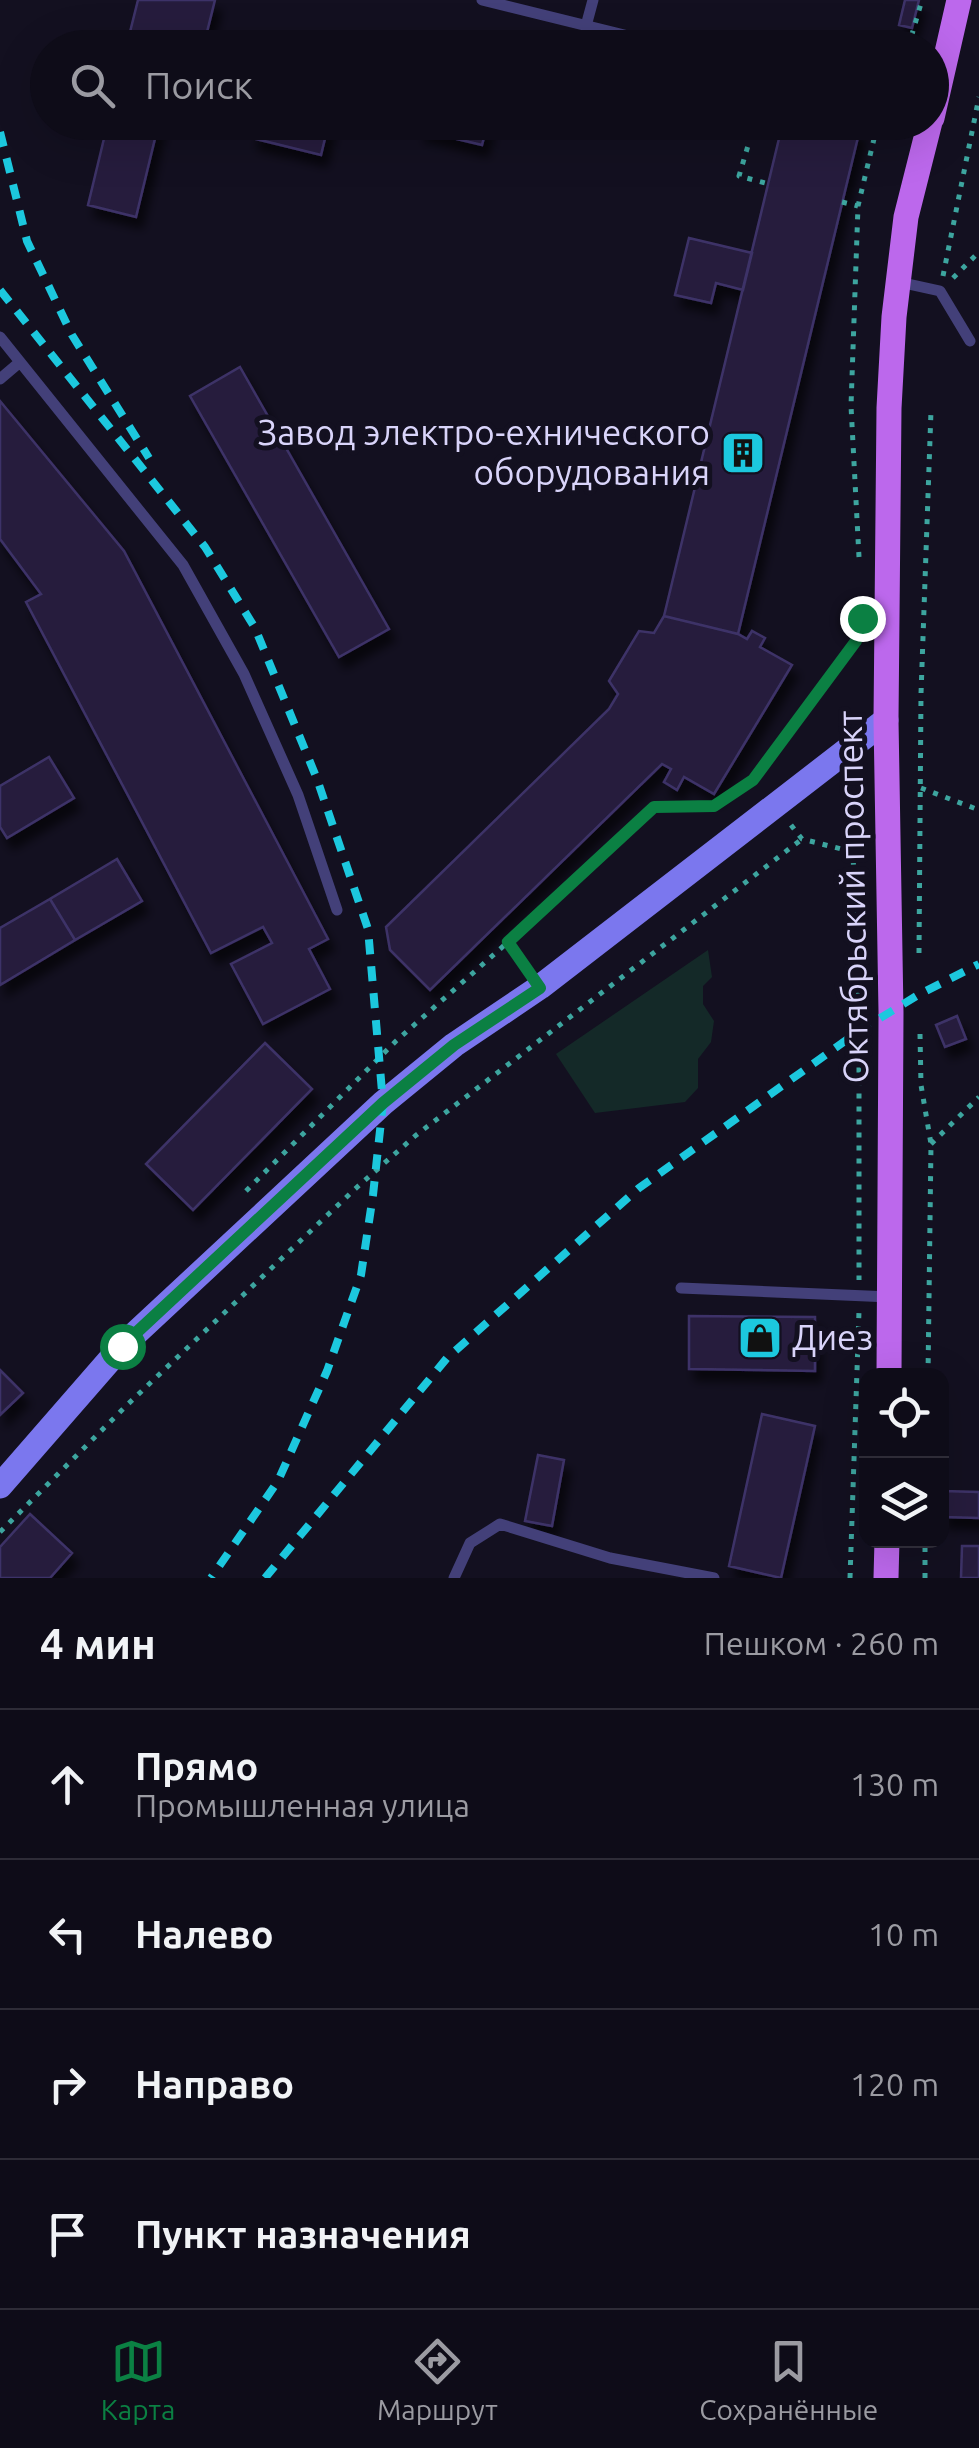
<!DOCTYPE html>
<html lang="ru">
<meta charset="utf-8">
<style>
body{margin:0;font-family:Ubuntu,sans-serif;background:#1c1a25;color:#f1f3f6}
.controls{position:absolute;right:30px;bottom:30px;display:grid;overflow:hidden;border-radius:20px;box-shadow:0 10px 40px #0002}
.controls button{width:90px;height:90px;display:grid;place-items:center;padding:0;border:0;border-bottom:2px solid #2e2c37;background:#0e0c18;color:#f1f3f6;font:50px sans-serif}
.stop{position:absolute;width:30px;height:30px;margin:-22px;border:8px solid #0b8043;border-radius:50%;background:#fff}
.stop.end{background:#0b8043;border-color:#fff;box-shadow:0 2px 10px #0008}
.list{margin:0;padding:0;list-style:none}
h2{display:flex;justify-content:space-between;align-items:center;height:130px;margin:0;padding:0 40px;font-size:42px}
h2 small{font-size:32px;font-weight:400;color:#9b9ba2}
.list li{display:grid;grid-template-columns:65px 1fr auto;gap:30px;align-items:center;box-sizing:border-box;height:150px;padding:0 40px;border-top:2px solid #2e2c37}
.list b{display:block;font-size:38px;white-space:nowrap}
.list p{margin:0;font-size:32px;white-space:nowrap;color:#9b9ba2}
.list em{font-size:32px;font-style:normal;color:#9b9ba2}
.icon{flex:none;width:55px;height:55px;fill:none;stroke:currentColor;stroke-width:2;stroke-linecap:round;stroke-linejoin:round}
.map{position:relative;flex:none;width:979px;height:1578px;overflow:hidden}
.search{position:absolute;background:#0e0c18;box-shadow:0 10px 40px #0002;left:30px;right:30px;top:30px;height:110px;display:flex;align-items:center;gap:25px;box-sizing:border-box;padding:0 35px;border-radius:55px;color:#9b9ba2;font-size:38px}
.sheet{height:730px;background:#0e0c18}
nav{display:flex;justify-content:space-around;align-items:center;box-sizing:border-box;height:140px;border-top:2px solid #2e2c37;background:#0e0c18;font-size:28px;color:#9b9ba2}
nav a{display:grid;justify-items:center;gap:5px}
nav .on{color:#0b8043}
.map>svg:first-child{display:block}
.green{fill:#142928}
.building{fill:#251e3e;stroke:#3e3367;stroke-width:2.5;filter:url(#shadow)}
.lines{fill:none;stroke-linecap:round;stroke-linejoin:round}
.path{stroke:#3da59f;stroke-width:5;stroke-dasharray:5 8;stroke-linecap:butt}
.lane{stroke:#434079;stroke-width:11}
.secondary{stroke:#7b77ee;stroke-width:25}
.primary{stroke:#bc68ec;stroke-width:25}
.rail{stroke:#1cc8de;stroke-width:8;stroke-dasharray:15 12;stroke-linecap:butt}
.route{stroke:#0b8043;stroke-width:12}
.labels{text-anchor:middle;stroke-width:10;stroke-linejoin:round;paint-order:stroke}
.poi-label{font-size:35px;fill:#d9d4fa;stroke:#131020;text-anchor:end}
.street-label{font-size:35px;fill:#d9d4fa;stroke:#131020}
</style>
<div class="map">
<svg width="979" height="1578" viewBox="0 0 979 1578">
<defs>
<filter id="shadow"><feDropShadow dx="6" dy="11" stdDeviation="5" flood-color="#0009"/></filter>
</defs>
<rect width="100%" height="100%" fill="#131020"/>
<path class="green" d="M708,950l4,27 -9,9v18l11,17 -3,21 -13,17v29l-13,14 -90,11 -39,-59z"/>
<path class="building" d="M138,0h77l-12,48h-77z
M905,0h14l-7,28 -13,-3z
M442,33l35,9 -1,6h-37z
M108,122h51l-23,95 -48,-12z
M256,122h73l-8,33 -69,-17z
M421,122h67l-6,23 -63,-15z
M783,122h49l28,7 -122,505 -74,-18z
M689,238l63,15 -9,37 -27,-7 -5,20 -36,-8z
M240,367l149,262 -50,28 -149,-261z
M0,401l124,150 204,388 -19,10 21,40 -67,35 -32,-60 41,-21 -9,-16 -52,26 -185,-351 15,-8 -41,-55z
M664,616l74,18 9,5 5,-8 13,7 -5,9 32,18 -78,129 -30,-17 -7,13 -13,-8 7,-13 -9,-5 -232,226 -40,-40 -4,-23 223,-218 9,-15 -9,-13 30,-50 15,2z
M49,757l25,41 -67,40 -7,-11v-41z
M117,859l25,42 -67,39 -25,-41z
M50,899l25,41 -75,45v-57z
M957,1016l9,23 -21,8 -9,-22z
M265,1043l47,46 -119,121 -47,-46z
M689,1316l126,1v54l-126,-2z
M0,1370l23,23 -23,22z
M762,1414l53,12 -34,152 -52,-12z
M538,1455l26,5 -12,66 -27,-5z
M942,1491l37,1v26l-37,-1z
M30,1514l42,39 -22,25h-50v-31z
M962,1546h17v32h-18z"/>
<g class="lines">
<path class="path" d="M908,48l14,-48
M755,122l-16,54 30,8
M842,202l16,4
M943,276l36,-179
M953,278l26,-26
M859,557l-8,-151 7,-200 20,-84
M921,788l58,22
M791,825l11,14 51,13 6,179v249
M919,953l2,-259 10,-283
M526,968l-18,-26 146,-135 60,-1 39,-26 102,-139 4,-14
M920,1034l1,51 10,59 -3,232
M931,1144l48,-47
M246,1191l150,-150 112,-99
M0,1532l127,-127 228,-216 60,-53 387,-297
M850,1578l9,-267
M925,1578v-38"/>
<path class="lane" d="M482,0l195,48
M586,26l7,-26
M899,282l41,9 30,50
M0,337l183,228 61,109 54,121 39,115
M0,379l20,-17
M681,1288l209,9
M454,1578l16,-35 30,-19 110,34 104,20"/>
<path class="secondary" d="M0,1486l122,-140 261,-243 71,-58 86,-58 346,-267"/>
<path class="primary" d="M932,118l27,-118
M889,1376l2,-364 -5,-292 3,-312 5,-91 12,-100 24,-95
M886,1578l1,-38"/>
<path class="rail" d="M0,132l27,109 45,94 77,123
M0,290l205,257 50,81 62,151 51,150 15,174 -10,92 -12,80 -34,96 -49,110 -67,97
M265,1578l182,-220 192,-170 220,-157 59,-36 61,-31"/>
</g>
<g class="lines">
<path class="route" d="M122,1346l261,-243 71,-58 86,-57 -32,-46 146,-135 60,-1 39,-26 103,-139 6,-23"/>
</g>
<defs>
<symbol id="building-square" viewBox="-11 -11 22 22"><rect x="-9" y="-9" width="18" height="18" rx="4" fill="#1cc8de" stroke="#131020"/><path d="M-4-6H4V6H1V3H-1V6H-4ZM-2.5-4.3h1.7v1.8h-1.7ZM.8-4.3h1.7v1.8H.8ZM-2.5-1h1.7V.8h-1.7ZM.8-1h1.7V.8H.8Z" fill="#111"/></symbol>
<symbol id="shop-square" viewBox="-11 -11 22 22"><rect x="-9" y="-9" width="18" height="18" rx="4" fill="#1cc8de" stroke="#131020"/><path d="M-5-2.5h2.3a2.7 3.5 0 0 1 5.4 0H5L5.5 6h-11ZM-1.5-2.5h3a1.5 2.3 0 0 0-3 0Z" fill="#111"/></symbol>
</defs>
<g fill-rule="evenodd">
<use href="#building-square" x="718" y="428" width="50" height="50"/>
<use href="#shop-square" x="735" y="1313" width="50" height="50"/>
</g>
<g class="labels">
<g class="poi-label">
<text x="710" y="445">Завод электро-ехнического<tspan x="710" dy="40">оборудования</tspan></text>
<text x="792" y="1350" text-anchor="start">Диез</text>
</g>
<g class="street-label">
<text transform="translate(853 897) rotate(-91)" y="12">Октябрьский проспект</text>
</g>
</g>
</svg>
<div class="controls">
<button><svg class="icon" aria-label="locate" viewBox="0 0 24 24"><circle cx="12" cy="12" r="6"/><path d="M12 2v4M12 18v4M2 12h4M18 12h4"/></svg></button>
<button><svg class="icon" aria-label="layers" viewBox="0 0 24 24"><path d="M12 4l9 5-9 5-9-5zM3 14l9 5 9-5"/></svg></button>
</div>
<div class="stop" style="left:122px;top:1346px"></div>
<div class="stop end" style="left:862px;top:618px"></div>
<div class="search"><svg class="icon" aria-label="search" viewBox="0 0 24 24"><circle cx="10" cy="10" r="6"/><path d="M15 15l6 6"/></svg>Поиск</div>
</div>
<section class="sheet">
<h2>4 мин<small>Пешком · 260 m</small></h2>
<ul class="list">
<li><svg class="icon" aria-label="ahead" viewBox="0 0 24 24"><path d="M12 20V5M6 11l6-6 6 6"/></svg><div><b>Прямо</b><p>Промышленная улица</p></div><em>130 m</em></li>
<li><svg class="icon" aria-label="left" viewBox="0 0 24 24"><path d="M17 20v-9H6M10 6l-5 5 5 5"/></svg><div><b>Налево</b></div><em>10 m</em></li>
<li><svg class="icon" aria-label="right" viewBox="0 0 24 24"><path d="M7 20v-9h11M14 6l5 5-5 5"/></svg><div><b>Направо</b></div><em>120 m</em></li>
<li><svg class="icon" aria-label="arrive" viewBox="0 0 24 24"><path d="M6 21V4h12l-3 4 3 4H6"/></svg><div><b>Пункт назначения</b></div></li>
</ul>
</section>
<nav>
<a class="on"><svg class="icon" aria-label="map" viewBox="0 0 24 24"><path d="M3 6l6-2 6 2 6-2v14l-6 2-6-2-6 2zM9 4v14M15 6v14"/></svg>Карта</a>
<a><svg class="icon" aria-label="directions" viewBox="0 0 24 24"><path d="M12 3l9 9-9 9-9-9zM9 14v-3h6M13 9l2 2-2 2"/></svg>Маршрут</a>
<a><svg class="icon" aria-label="saved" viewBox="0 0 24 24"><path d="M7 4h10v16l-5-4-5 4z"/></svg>Сохранённые</a>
</nav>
